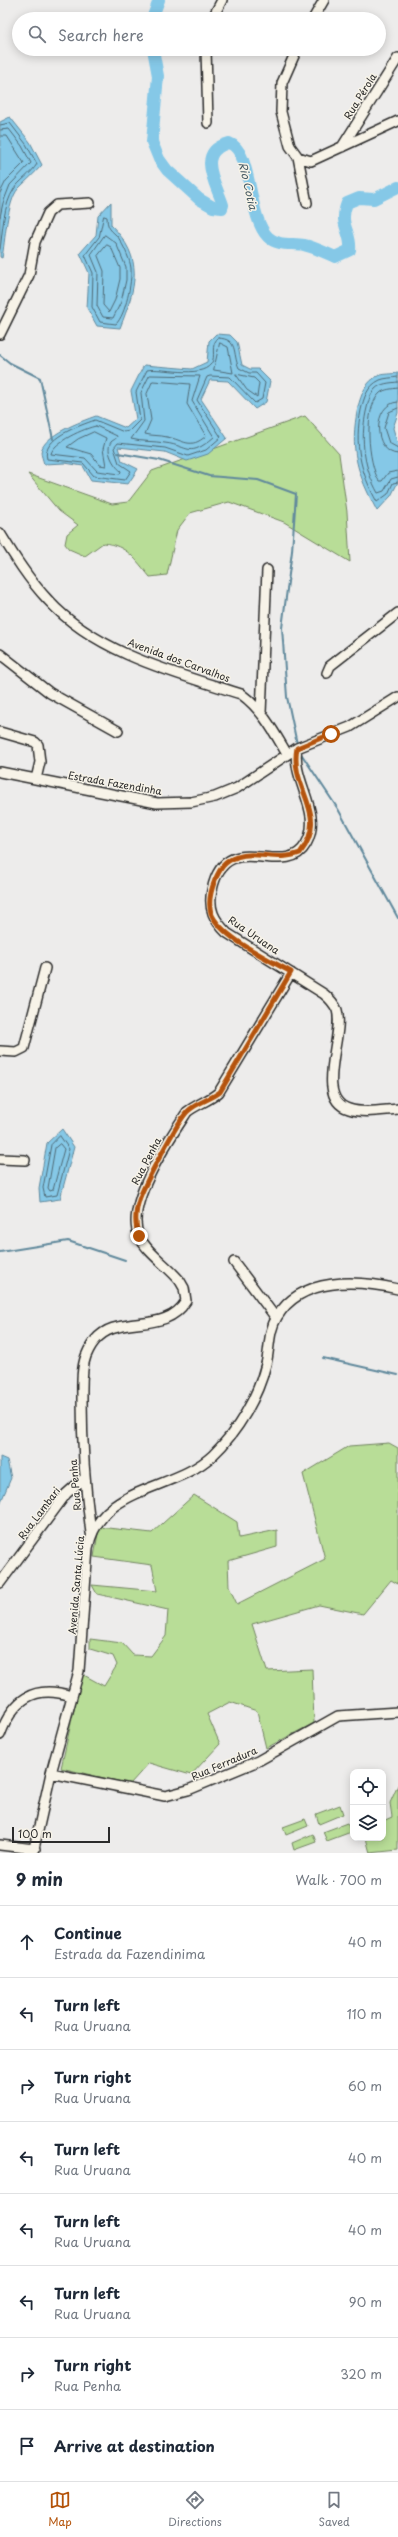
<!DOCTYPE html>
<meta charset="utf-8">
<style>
body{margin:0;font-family:"Playpen Sans",sans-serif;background:#f2f2f3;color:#1f2937}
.controls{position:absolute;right:12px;bottom:12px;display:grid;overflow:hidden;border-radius:8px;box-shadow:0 2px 10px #0003}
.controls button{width:36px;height:36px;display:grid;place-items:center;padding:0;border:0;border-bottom:1px solid #e0e1e3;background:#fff;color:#1f2937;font:20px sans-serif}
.scale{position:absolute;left:12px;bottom:10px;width:98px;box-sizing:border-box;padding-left:4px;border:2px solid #2b2b2b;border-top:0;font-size:11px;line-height:14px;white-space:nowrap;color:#2b2b2b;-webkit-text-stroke:3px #f7f3e8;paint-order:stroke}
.stop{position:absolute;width:12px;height:12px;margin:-9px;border:3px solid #b45309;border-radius:50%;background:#fff}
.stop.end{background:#b45309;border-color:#fff;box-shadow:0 1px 4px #0008}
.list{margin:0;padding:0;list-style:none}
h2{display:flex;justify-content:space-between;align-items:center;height:52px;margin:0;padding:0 16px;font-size:17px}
h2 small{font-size:13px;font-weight:400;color:#747a83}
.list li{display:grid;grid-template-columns:26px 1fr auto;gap:12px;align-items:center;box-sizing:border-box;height:72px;padding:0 16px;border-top:1px solid #e0e1e3}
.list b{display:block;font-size:15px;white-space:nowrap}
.list p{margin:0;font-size:13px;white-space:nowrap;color:#747a83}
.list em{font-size:13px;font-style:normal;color:#747a83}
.icon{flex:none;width:22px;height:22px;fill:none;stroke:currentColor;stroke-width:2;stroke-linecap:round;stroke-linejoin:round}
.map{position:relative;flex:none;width:398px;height:1853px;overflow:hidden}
.search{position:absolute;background:#fff;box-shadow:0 2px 10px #0003;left:12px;right:12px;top:12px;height:44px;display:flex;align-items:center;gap:10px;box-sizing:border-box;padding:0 14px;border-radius:22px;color:#747a83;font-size:15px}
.sheet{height:628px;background:#fff}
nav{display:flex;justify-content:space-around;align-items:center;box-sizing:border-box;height:56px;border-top:1px solid #e0e1e3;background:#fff;font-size:11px;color:#747a83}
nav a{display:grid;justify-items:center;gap:2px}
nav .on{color:#b45309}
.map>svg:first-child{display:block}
.green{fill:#b8dd97;stroke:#728461}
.water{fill:#85c8e7;stroke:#61899c}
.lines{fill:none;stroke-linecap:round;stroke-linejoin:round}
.shore{stroke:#4f6a76;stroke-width:1}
.stream{stroke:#61899c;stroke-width:2}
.river{stroke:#85c8e7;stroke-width:12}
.minor-casing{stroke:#2b2b2b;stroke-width:12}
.minor{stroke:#f7f3e8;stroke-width:9}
.route{stroke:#b45309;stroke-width:5}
.labels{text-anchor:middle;stroke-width:3;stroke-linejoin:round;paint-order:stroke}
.street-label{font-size:10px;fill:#2b2b2b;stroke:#f7f3e8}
.water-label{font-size:11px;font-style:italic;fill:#465a63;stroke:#f7f3e8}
</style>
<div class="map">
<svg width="398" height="1853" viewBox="0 0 398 1853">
<rect width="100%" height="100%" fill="#edeceb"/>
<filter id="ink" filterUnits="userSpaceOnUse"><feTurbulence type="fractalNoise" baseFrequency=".025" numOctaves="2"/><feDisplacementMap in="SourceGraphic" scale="8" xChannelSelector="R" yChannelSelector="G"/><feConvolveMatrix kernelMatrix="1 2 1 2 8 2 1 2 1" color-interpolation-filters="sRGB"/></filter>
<g filter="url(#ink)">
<path class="green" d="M305,416l34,38 8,58 3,50 -66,-40 -55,-20 -39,11 -13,17 -10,45 -17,2c-14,-17 -23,-32 -47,-34l-18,13 -16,-7 -4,-5 2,-10 11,-9 -19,-14 -31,-37 84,30 16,-2 24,-31z
M389,1443l9,5v136l-7,-4 -28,34 -44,-9 -67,19 15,47 45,-2 2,54 -48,25 -9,-37 -27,-9 -23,12 13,30 -29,31 -42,-12 -19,21 -69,-16 21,-94 22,12 13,-21 -4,-9 -23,-7v-10l32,4 11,12 18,1 15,-20 2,-26 -71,-16 -5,-9 65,6 -5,-26 -58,-8 5,-30 53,6 42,-38 43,27 2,16 38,-8v17l-49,14 1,26 8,17 88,-45 -22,-85 46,-28z
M398,1785v65l-28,3 -4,-15h17v-17l9,-4 -2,-14z
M340,1805l3,9 -24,10 -3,-10z
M305,1819l3,7 -22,9 -3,-8z
M347,1823l4,9 -24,9 -4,-9z
M313,1834l3,8 -22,8 -2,-7z"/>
<path class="water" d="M10,117l20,25 12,23c-8,9 -16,16 -24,24 -11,13 -13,53 -16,69l-2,-1v-135z
M111,202v23c34,34 25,62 9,103l-23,-2 -10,-18 2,-35 -9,-20 16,-18 2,-19z
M216,334l14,1 7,7 5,23 8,4h8l12,12 -4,21 -11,7 -27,-28 -18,-1 -9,19 26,39 -19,16 -21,7 -22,-9 -47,-5 4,14 16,8 -10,15 -37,-4 -8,-14 -18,-3 -21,1c-1,-4 -3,-9 -3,-12 2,-17 41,-31 55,-36l30,12 10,-9 -5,-28 13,-26 48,4 15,-7 2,-21z
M398,373v40l-5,15 5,17v37l-7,14 -14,15c-20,-38 -28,-61 -19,-104 3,-12 8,-27 22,-32 5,-1 12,-1 18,-2z
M62,1129l12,18 -14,52 -20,3 -1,-14 8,-45z
M0,1457l7,3 4,18 -11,26z"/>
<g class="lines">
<path class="shore" d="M0,125l10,-2 16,21 11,20c-6,10 -18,17 -23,25 -11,17 -11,41 -14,60
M0,130l9,-1 13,17 9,17 -21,22 -7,18 -3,14
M0,136h7l17,27 -18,18 -6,12
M104,216l3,1c0,16 8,13 14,25 4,7 9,18 10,26 1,14 -5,46 -15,56l-16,-2 -8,-15 1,-34 -8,-18 14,-18z
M105,235l11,8 10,24v13l-5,22 -8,16 -10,-1 -6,-11 1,-34 -7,-17z
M107,245l4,2 9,21v11l-5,21 -6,12 -6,-7 1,-34 -6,-15z
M218,338c21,1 14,15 21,30l10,5h7l9,10 -3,16 -7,4 -25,-26 -20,-1 -3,1 -10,23 24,37 -15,13 -18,6 -23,-8 -47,-5 -4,5 5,15 12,8 -6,9 -31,-4 -11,-13 -36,-4c-6,-21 32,-33 48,-39l29,12 5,-1 11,-11 -4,-28 11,-22c14,-3 53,9 64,-6 6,-8 -2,-18 7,-26z
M220,343l8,4 5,26 -19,-3z
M236,374l18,4 5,5 -2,14 -10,-7z
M150,375l50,1 -8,25 22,36c-26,22 -24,9 -49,6 -11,-2 -23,-1 -34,-4l13,-18 -3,-28z
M398,377c-6,1 -13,1 -18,3 -13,6 -16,18 -19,30 -7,35 -1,61 16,92l11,-8 5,-11 5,-1
M153,381l37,3 -3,20 19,32c-16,14 -22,4 -39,1 -7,-2 -15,-1 -22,-3l6,-14 -4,-26z
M398,382c-8,1 -17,1 -23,7 -6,7 -7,15 -9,23 -6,29 -2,56 12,81l6,-2 7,-12 7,-2
M398,388c-6,1 -13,1 -18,5 -17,15 -12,70 -1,88h3l6,-8 10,-2
M398,402c-26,1 -26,51 0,52
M398,408l-9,4 -5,16 5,15 9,5
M96,426l21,10c-1,4 -3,3 -6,6 -6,9 3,24 10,29l-1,3 -23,-3 -12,-13 -34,-4c2,-12 34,-26 45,-28z
M94,432l12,6 -3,11 3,17 -6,-1 -9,-11 -24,-7 11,-8z
M60,1136l9,13 -12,46 -12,2 -2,-9 8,-43z
M60,1144l4,5 -11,41 -3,1 -2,-3 7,-40z"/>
<path class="stream" d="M0,355l10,8 30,15 13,61
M118,453l41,7 50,16 49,4 38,14 -4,57 -10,77 5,69 10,47
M300,752l38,57 60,109
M0,1252l68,-11 57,19
M323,1358l75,17"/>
<path class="river" d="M152,19l7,-19
M153,49l5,27 -6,66 7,17 8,11 32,29 14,8 9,1 1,-3c-6,-20 -29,-53 6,-62 24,8 18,73 39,94 9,9 24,6 36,8 10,2 22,8 31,12l15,-7c2,-19 -12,-24 -3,-47l12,-5 15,1 24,-12"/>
<defs>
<path id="minor" d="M212,19l10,-19
M313,19l11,-19
M206,49l2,74
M297,49l-15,34 -1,29 9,34 8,11 9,46
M342,147l56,-89
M298,157l13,4 87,-40
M0,334l29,-59 6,-33 13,-29 9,-8 33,-2
M0,533c14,23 29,47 48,67 48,53 127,73 193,94 21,15 33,38 46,60
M0,654l50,39 68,38
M327,673l3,-7 68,-53
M261,713l6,-143
M0,732l35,10 3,3 2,17 -4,17
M297,748c-6,33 27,64 9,96 -21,38 -80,-20 -94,46 -4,19 2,30 15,43l97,61c5,4 10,9 13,16 8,25 -24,88 12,99 15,5 34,1 49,0
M0,772l157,31 34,-1 24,-5 22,-9 60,-40 53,-21 48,-30
M0,1051l16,1 8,-4 21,-80
M0,1159l25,1
M234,1262l42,56
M91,1533c-6,-45 -9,-89 -9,-134 0,-14 -1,-30 4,-43 6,-15 16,-26 32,-29 25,-6 53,-1 68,-26l-2,-13 -4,-7c-12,-15 -33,-28 -41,-45 -15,-31 31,-98 48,-124 10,-8 22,-11 32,-20l72,-119
M0,1583l66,-89 18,-16
M0,1735c13,-35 33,-51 71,-39
M51,1773l114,23 23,-6 70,-29 80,-45 60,-4
M0,1845l35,4
M33,1853l18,-80 28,-102 9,-123c12,-63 86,-56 125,-93 25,-24 45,-58 53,-91 4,-15 2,-33 11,-47 24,-41 81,-37 121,-28"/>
</defs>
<use href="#minor" class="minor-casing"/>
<use href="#minor" class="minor"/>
</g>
</g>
<g class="lines" filter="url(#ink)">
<path class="route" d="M139,1236c-5,-12 -4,-23 0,-36 4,-13 39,-80 49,-89 9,-9 22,-11 32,-19l71,-120c-21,-12 -71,-35 -80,-59 -3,-10 0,-23 4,-33 5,-11 9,-19 22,-23 20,-7 40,5 63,-4 31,-40 -11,-64 -3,-105l34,-14"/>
</g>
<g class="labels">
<g class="street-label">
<text transform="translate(360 96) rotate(-58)" y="4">Rua Pérola</text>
<text transform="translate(179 660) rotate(20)" y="4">Avenida dos Carvalhos</text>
<text transform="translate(115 783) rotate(10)" y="4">Estrada Fazendinha</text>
<text transform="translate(254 935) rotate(34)" y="4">Rua Uruana</text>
<text transform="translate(146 1161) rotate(-62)" y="4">Rua Penha</text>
<text transform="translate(75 1485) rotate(-95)" y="4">Rua Penha</text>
<text transform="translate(39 1513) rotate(-53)" y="4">Rua Lambari</text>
<text transform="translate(76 1585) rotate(-85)" y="4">Avenida Santa Lúcia</text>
<text transform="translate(224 1763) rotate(-23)" y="4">Rua Ferradura</text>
</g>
<g class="water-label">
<text transform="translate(248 186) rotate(77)" y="4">Rio Cotia</text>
</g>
</g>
</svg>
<div class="controls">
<button><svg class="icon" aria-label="locate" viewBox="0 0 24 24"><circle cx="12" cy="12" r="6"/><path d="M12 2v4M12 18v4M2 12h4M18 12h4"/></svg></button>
<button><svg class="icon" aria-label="layers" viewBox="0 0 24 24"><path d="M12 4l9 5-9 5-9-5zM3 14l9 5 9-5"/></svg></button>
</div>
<div class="scale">100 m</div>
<div class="stop" style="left:331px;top:734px"></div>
<div class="stop end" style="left:139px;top:1236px"></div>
<div class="search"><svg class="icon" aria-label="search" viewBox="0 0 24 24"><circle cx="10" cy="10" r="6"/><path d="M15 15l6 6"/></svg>Search here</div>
</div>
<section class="sheet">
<h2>9 min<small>Walk · 700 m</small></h2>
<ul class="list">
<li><svg class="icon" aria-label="ahead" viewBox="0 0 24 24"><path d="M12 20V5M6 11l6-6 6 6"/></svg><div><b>Continue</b><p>Estrada da Fazendinima</p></div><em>40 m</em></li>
<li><svg class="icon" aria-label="left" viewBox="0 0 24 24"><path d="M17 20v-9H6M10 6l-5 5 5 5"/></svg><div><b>Turn left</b><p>Rua Uruana</p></div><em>110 m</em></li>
<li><svg class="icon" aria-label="right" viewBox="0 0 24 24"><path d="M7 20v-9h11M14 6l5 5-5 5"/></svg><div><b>Turn right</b><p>Rua Uruana</p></div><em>60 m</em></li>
<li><svg class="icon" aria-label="left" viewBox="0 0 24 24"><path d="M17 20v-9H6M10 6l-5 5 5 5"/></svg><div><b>Turn left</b><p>Rua Uruana</p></div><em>40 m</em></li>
<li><svg class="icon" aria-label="left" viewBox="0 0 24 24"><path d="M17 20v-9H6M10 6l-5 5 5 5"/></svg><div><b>Turn left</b><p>Rua Uruana</p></div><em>40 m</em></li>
<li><svg class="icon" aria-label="left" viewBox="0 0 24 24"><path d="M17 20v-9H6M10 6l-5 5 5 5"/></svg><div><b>Turn left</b><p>Rua Uruana</p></div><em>90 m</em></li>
<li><svg class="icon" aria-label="right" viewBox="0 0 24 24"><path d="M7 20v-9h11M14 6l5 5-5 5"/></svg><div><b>Turn right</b><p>Rua Penha</p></div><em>320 m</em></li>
<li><svg class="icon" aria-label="arrive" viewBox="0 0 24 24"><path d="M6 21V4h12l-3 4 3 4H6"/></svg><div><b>Arrive at destination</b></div></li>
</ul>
</section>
<nav>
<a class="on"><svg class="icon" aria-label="map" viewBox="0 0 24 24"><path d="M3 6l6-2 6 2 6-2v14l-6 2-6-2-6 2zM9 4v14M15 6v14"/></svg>Map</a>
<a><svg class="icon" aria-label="directions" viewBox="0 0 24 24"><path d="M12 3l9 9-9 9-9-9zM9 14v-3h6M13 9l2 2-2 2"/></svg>Directions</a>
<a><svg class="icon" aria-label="saved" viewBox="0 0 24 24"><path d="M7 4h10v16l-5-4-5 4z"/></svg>Saved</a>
</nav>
